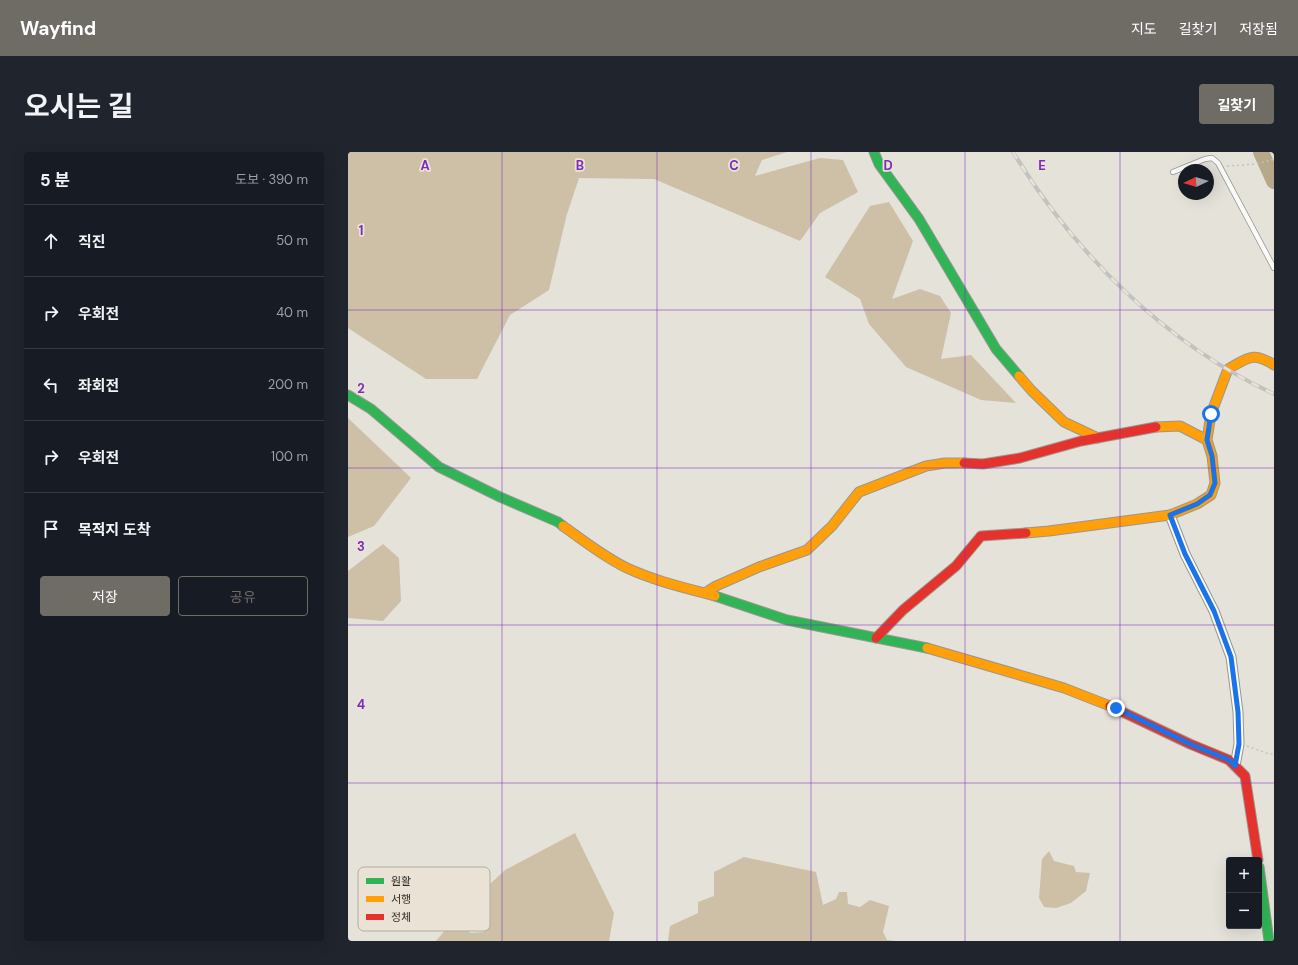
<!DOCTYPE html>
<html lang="ko">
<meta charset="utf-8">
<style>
body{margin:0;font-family:"DM Sans","Noto Sans KR",sans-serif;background:#20242c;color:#f1f3f6}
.controls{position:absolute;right:12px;bottom:12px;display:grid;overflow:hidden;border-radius:4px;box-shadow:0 4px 16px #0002}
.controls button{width:36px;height:36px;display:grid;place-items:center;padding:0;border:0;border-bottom:1px solid #363941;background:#171b24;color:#f1f3f6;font:20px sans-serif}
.compass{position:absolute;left:830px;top:12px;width:36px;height:36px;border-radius:50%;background:#171b24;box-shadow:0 4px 16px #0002;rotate:266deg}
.stop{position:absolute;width:12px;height:12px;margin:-9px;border:3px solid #1a73e8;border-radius:50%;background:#fff}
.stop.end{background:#1a73e8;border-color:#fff;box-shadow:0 1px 4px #0008}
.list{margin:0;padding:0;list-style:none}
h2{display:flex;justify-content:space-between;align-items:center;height:52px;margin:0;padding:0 16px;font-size:17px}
h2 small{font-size:13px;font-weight:400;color:#9ea1a6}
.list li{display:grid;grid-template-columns:26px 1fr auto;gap:12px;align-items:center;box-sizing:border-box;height:72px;padding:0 16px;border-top:1px solid #363941}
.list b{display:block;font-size:15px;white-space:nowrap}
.list em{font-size:13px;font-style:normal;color:#9ea1a6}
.actions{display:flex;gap:8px;padding:12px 16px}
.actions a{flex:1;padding:9px 0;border:1px solid #6f6c66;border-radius:4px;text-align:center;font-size:14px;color:#6f6c66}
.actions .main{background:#6f6c66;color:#fff}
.icon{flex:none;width:22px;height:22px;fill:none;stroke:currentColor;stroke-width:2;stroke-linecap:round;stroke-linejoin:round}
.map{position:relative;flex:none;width:926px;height:789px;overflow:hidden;border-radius:4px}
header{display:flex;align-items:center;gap:24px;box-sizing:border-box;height:56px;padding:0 20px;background:#6f6c66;color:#fff}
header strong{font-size:19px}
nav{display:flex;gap:22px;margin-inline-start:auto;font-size:14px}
.intro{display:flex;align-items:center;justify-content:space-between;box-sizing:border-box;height:96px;padding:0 24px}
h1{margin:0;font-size:28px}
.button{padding:10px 18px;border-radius:4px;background:#6f6c66;color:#fff;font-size:14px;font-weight:700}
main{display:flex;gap:24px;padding:0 24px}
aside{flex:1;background:#171b24;border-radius:4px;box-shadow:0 4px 16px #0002}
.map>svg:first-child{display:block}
.forest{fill:#cdc0a6}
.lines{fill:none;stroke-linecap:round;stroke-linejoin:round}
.river{stroke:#b8a88a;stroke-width:16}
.lane-casing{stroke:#9a9791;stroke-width:6}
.street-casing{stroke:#9a9791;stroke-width:11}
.fast-casing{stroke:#9a9791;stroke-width:11}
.slow-casing{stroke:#9a9791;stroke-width:11}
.jam-casing{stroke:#9a9791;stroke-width:11}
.path{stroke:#c3c2bf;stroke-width:1.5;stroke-dasharray:2 3;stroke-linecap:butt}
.lane{stroke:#fbfbf9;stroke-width:4.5}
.street{stroke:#fbfbf9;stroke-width:9}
.fast{stroke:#30b455;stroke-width:9}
.slow{stroke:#ff9f0a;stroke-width:9}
.jam{stroke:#e5322d;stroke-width:9}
.rail-casing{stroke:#c2c2c0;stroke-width:4}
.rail{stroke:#eae3d5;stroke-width:2.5;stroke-dasharray:8;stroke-linecap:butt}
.route{stroke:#1a73e8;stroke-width:5}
.grid{fill:none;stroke:#7b2cbf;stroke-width:1;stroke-opacity:0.55}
.key{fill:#eae3d5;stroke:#b2aca1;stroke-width:1}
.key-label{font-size:11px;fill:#2f2c27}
.grid-label{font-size:13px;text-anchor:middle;font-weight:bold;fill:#7b2cbf;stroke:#eae3d5;stroke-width:3.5;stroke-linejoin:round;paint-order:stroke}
</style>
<header>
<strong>Wayfind</strong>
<nav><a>지도</a><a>길찾기</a><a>저장됨</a></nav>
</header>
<div class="intro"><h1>오시는 길</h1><a class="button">길찾기</a></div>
<main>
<aside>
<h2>5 분<small>도보 · 390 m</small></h2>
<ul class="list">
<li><svg class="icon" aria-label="ahead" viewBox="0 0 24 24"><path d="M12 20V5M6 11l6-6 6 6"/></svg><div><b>직진</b></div><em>50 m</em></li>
<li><svg class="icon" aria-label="right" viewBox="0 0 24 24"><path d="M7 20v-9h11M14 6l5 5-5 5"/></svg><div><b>우회전</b></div><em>40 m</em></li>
<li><svg class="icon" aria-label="left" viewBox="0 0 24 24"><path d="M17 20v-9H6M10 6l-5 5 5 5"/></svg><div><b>좌회전</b></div><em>200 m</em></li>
<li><svg class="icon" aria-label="right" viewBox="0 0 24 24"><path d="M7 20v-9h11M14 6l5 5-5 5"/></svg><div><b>우회전</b></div><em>100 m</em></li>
<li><svg class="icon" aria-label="arrive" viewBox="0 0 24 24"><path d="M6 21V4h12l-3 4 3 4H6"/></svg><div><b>목적지 도착</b></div></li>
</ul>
<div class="actions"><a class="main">저장</a><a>공유</a></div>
</aside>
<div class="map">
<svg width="926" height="789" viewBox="0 0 926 789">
<rect width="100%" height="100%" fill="#e5e2da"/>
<path class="forest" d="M0,0h439l-25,8 -7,16 65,-18 23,2 15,32 -38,21 -20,28 -146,-62 -75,-1 -12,36 -18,76 -39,25 -33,64h-51l-78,-51z
M541,50l24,39 -21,58 28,-10 20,7 11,17 -10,46 30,-4 45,48 -35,-3 -75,-33 -37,-43 -9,-25 -35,-22 45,-71z
M0,266l63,60 -37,48 -26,11z
M35,392l16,14 2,43 -18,20 -35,-3v-47z
M227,681l39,80 -5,28h-173l17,-20 18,12 13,-1 2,-9 -15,-14 5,-12 29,-27z
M701,699l5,10 20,5 2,6 14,1 -4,18 -15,12 -15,5 -12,-1 -5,-9 3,-39z
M396,705l72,15 7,33 13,-6 3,-7h8l1,12 12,3 10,-7 19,6 -6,26 4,8 9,1h-228l2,-15 28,-13v-11l16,-6v-24z"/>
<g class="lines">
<path class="river" d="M913,0l13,29"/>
<defs>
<path id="lane" d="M825,20l32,-13 7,-1 6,5 56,105"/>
<path id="street" d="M822,363l15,39 29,57 17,46 7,55 1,32 -4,22"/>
<path id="fast" d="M526,0l5,12 40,55 77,130 23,27
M0,243l23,14 68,58 61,30 58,25 5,4
M367,444l72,24 140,28
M911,715l10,74"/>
<path id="slow" d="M671,224l13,15 32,31 34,16
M808,275l24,-1 27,14 4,-26 17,-45c20,-11 25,-18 46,-4
M215,374c21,15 41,31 64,42 28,13 59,20 88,28
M678,381l23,-2 121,-16 27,-11 14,-9 4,-12 -3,-27 -5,-16
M357,441l11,-7 43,-19 48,-17 25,-24 27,-34 67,-26 19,-3h19
M579,496l137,40 46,18"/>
<path id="jam" d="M616,311l19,1 37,-6 61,-17 75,-14
M528,486l27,-28 53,-44 25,-30 45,-3
M762,554l80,38 39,16 16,16 13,84"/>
</defs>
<use href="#lane" class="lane-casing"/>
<use href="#street" class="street-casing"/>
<use href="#fast" class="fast-casing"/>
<use href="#slow" class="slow-casing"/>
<use href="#jam" class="jam-casing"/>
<path class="path" d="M879,14c17,-1 30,-1 47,-7
M899,594l22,8h5"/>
<use href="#lane" class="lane"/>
<use href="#street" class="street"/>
<use href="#fast" class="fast"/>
<use href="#slow" class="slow"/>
<use href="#jam" class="jam"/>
<defs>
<path id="rail" d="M665,0c61,101 153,192 261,242"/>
</defs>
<use href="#rail" class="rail-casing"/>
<use href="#rail" class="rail"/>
</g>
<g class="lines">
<path class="route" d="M768,556l74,36 39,16 6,6 4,-22 -1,-32 -7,-55 -17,-46 -29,-57 -15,-39 27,-11 13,-9 5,-12 -3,-27 -5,-16 4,-26"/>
</g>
<path class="grid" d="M154,0v789M309,0v789M463,0v789M617,0v789M772,0v789M0,158h926M0,316h926M0,473h926M0,631h926"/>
<rect x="10" y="715" width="132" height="64" rx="6" class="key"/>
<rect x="18" y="726" width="18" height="6" fill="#30b455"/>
<rect x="18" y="744" width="18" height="6" fill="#ff9f0a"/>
<rect x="18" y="762" width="18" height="6" fill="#e5322d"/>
<g class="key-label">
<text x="43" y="733">원활</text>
<text x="43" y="751">서행</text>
<text x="43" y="769">정체</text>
</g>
<g class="grid-label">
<text x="77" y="18">A</text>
<text x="232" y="18">B</text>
<text x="386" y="18">C</text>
<text x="540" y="18">D</text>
<text x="694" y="18">E</text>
<text x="13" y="83">1</text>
<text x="13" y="241">2</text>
<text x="13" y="399">3</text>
<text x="13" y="557">4</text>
</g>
</svg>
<div class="controls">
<button>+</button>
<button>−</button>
</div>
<svg class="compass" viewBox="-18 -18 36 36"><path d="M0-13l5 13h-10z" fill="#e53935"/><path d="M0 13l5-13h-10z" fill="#9ea1a6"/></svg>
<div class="stop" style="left:863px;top:262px"></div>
<div class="stop end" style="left:768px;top:556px"></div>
</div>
</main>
